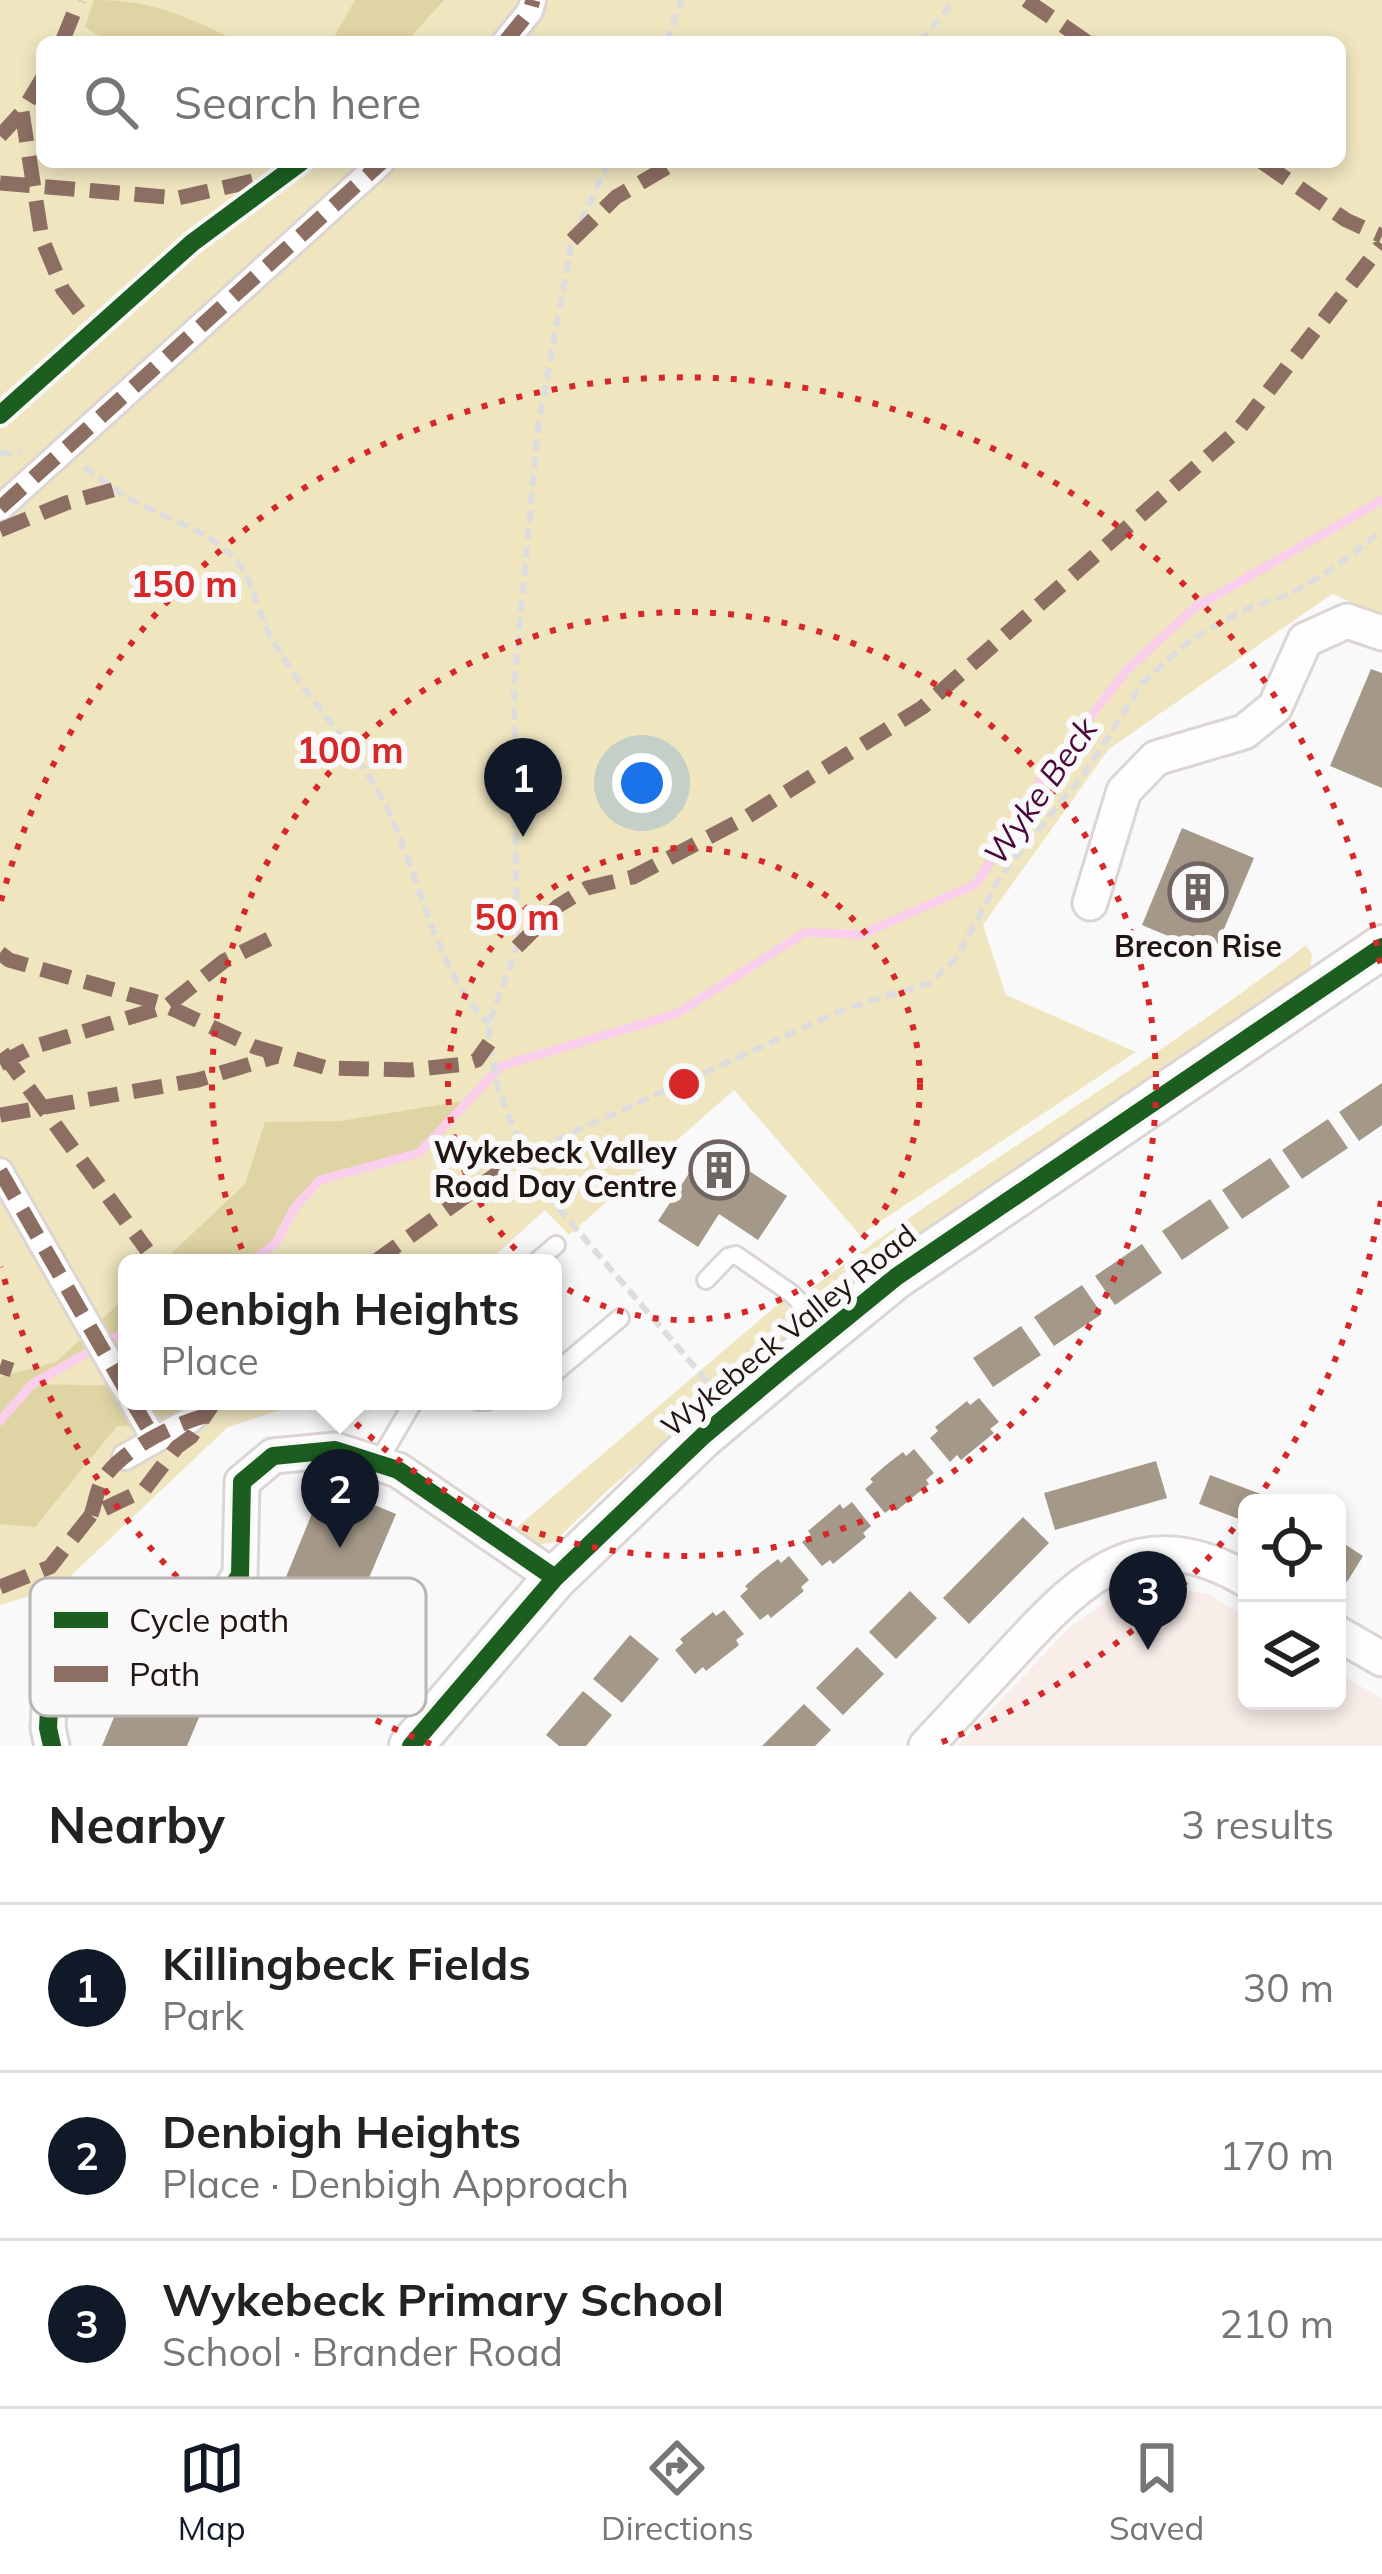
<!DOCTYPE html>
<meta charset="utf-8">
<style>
body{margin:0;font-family:Mulish,sans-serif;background:#f6f6f6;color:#222}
.controls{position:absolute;right:36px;bottom:36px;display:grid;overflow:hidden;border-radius:18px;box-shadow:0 6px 18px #0003}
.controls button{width:108px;height:108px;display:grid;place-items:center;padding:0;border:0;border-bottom:3px solid #e0e0e0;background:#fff;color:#222;font:60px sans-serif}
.you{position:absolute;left:642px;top:783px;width:42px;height:42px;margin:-30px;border:9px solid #fff;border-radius:50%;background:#1a73e8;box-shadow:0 0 0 18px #1a73e833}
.badge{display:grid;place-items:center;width:78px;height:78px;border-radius:50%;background:#111827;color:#fff;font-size:39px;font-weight:700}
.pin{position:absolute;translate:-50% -99px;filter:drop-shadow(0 3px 6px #0008)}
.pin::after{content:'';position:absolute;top:63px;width:42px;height:36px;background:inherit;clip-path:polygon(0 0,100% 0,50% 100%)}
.popup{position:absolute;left:118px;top:1254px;width:444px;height:156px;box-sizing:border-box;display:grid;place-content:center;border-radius:18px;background:#fff;filter:drop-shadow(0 3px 9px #0005);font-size:39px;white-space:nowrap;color:#767676}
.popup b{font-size:45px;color:#222}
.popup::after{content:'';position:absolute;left:50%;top:100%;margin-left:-24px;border:24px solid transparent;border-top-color:#fff}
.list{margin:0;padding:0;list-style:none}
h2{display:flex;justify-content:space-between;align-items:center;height:156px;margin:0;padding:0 48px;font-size:51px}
h2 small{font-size:39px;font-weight:400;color:#767676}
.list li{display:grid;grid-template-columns:78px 1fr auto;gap:36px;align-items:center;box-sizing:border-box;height:168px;padding:0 48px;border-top:3px solid #e0e0e0}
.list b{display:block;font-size:45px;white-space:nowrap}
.list p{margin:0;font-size:39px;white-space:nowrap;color:#767676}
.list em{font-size:39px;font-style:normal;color:#767676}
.icon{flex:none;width:66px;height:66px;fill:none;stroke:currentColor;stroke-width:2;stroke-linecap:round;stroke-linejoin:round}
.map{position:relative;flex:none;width:1382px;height:1746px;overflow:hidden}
.search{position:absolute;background:#fff;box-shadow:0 6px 18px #0003;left:36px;right:36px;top:36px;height:132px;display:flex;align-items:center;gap:30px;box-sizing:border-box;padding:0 42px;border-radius:18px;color:#767676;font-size:45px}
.sheet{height:660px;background:#fff}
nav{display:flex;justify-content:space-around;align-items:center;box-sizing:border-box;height:168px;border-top:3px solid #e0e0e0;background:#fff;font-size:33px;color:#767676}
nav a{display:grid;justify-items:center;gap:6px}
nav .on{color:#111827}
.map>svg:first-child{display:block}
.built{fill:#f8ede9}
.green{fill:#efe6c0;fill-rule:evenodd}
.forest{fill:#dfd4a4}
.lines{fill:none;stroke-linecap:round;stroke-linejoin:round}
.stream{stroke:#facfec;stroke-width:9}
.building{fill:#a49989}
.service-casing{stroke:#dcd5d2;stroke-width:22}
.pedestrian-casing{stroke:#dcd5d2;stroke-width:30}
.minor-casing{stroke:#dcd5d2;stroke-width:39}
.tertiary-casing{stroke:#dcd5d2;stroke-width:48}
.path{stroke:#dedddd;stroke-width:6;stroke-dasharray:12 6;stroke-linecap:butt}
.service{stroke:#fefefe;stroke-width:16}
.pedestrian{stroke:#fefefe;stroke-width:24}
.minor{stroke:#fefefe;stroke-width:33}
.tertiary{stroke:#fefefe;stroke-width:42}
.quiet{stroke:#8d6e63;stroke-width:15;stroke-dasharray:30 15;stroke-linecap:butt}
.cycleway-casing{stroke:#f9f9f9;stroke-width:26}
.cycleway{stroke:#1b5e20;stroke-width:18}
.ring{fill:none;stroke:#d62828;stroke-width:6;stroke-dasharray:6 12}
.labels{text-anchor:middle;stroke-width:12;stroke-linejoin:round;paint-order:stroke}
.poi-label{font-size:30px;font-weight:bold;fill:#231511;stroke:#f9f9f9}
.street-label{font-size:30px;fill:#231511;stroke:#f9f9f9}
.water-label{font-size:33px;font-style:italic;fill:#49073b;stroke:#f9f9f9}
.key{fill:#f9f9f9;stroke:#b9b5b3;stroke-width:3}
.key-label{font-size:33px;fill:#231511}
.centre{fill:#d62828;stroke:#f9f9f9;stroke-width:6}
.ring-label{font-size:36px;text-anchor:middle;font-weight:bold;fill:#d62828;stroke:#f9f9f9;stroke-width:12;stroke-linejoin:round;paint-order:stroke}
</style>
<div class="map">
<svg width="1382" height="1746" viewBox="0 0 1382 1746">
<rect width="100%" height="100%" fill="#f9f9f9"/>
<path class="built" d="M1171,1588l37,6 39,24v83h90v-29l45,27v47h-425l112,-118 30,-22 35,-14z"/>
<path class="green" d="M0,0h1382v615l-50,-21 -223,155 -126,176 23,70 130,57 -276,183 -126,-145 -165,145 -24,-25 -58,53h-360v138h181l-80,26 -169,160 -59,18zM42,42h1298v120h-1298z
M1306,945l6,10 -3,20 -467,322 -18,-1 -12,-8c161,-121 335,-221 494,-343z
M783,1300l11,16 -2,20 -181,151 -57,55 -17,3 -21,-17z"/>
<path class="forest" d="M94,0c61,0 92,17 146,42h-132l-23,-15z
M355,0h89l-38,42h-75z
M469,1100l-50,53 -99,27 -26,28 -18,35 -27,20h-88l84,-79 20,-62 75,-1z
M127,1296v35l-93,53 93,2v15h75l-16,26 -69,-1 -82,101 -35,-3v-147l56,-15z"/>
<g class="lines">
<path class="stream" d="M249,1263l27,-20 18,-35 26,-28 99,-27 82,-87 175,-52 130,-82 54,3 116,-51 70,-111 80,-102 68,-63 188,-108
M0,1421l32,-37 95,-53"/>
</g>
<path class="building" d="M1371,669l11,4v115l-52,-22z
M1182,828l72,30 -41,97 -71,-30z
M1382,1083v42l-23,16 -20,-29z
M1328,1119l20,29 -46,31 -20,-29z
M708,1144l79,52 -29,44 -39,-26 -21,33 -40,-26z
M1270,1158l20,29 -48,32 -20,-29z
M1210,1199l19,29 -47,32 -20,-29z
M1142,1244l20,29 -47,32 -20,-29z
M1082,1285l20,29 -48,32 -20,-29z
M1021,1326l20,29 -48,32 -20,-29z
M979,1398l20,24 -9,7 4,4 -33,27 -4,-5 -7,7 -20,-24 8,-7 -3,-4 32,-26 3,4z
M914,1449l20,24 -8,7 3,4 -33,27 -3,-4 -8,6 -20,-24 8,-7 -3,-3 16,-14 17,-13 3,4z
M1156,1461l11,37 -112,32 -11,-37z
M1210,1475l64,24 -1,4h-26v19l-48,-18z
M324,1484l72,30 -41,97 -71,-29z
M852,1502l19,24 -8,7 3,4 -33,27 -3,-4 -8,6 -20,-24 9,-7 -3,-4 32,-27 3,5z
M1023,1517l26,26 -80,81 -26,-26z
M1337,1539l26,17 -16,26 -10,-6z
M789,1556l20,24 -8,7 3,4 -33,27 -3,-4 -8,6 -20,-24 8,-7 -3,-3 16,-14 17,-13 3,4z
M910,1591l27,27 -41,41 -27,-27z
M724,1610l20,24 -8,6 3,5 -33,26 -3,-4 -8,7 -20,-24 8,-7 -3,-4 33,-27 3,4z
M630,1635l29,24 -37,44 -29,-24z
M857,1647l27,27 -41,41 -27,-27z
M138,1660l72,31 -23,55h-85z
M583,1691l29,24 -26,31h-27l-13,-11z
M804,1704l27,26 -16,16h-53z"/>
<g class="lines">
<defs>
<path id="service" d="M535,1263l21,-18
M706,1280l22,-23 8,-2 56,39 35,37
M553,1374l67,-56
M478,1401h9
M377,1464l37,-63"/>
<path id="pedestrian" d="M505,42l25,-31 3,-11
M0,508l382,-346
M0,1171l127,221
M132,1401l23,39
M125,1457l67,-38"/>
<path id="minor" d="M1090,903l34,-112 32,-33 88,-26 31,-25 30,-67 42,-19 35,12
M1337,1633l45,26
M52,1746l-4,-18 2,-37 28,-32 53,-32 45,-15h24l28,-19 12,-18 2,-93 31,-26 62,-6 63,20 157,108
M926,1746c30,-32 59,-64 89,-96 69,-75 128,-132 232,-70"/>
<path id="tertiary" d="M411,1746l144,-168 148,-142 80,-67 113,-92 486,-330"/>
</defs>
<use href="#service" class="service-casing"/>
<use href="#pedestrian" class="pedestrian-casing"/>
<use href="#minor" class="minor-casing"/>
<use href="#tertiary" class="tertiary-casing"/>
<path class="path" d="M666,42l16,-42
M920,42l35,-42
M609,162l-37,78 -34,188 -24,258 3,261 -28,76v20l10,48 37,91 176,205
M0,453h21
M84,467c15,11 30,22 46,32 34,19 77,30 104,59 21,23 23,57 39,83 34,59 84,107 114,167 31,63 51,170 102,215
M523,1155l324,-147 83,-25 27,-26 43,-80 85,-104 58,-91 49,-43 52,-29 48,-17 36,-21 54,-41"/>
<use href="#service" class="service"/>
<use href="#pedestrian" class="pedestrian"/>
<use href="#minor" class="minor"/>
<use href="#tertiary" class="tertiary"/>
<path class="quiet" d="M1026,0l61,42
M62,42l17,-42
M505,42l25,-31 3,-11
M22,112l20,127 21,51 32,41
M0,136l22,-24 20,-33
M1262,162l84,58 36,16
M0,183l178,15 88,-20
M572,240l44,-43 60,-35
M0,508l382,-346
M0,530l66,-27 50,-14
M517,947l41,-41 29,-18 46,-11 112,-59 178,-111 316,-278 143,-185
M0,953l9,7 151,43 95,44 72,21 83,2 55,-6 12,-4 12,-17
M2,1052l145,198
M0,1064l30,-16 137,-42 57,-45 51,-25
M0,1115l198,-35 79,-24
M0,1171l127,221
M373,1263l150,-108
M0,1366l12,4
M132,1401l23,39
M91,1515c4,-11 6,-26 12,-36 20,-30 72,-56 106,-64
M0,1587l50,-20 41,-52 53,-25 33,-43 14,-10 24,-36"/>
<defs>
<path id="cycleway" d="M0,415l192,-172 109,-81
M52,1746l-4,-18 2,-37 28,-32 53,-32 45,-15h24l28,-19 12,-18 2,-93 31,-26 62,-6 63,20 157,108
M411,1746l144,-168 148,-142 80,-67 113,-92 486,-330"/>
</defs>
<use href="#cycleway" class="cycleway-casing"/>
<use href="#cycleway" class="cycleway"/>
</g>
<g class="ring">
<circle cx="684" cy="1084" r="236"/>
<circle cx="684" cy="1084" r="472"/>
<path d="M1381 1201A707 707 0 0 1 1256 1500M1245 1514A707 707 0 0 1 937 1744M431 1744A707 707 0 0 1 1 1267M1 901A707 707 0 0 1 1381 967"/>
</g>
<defs>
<symbol id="building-ring" viewBox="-11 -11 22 22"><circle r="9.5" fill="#f9f9f9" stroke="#6e6562" stroke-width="1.5"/><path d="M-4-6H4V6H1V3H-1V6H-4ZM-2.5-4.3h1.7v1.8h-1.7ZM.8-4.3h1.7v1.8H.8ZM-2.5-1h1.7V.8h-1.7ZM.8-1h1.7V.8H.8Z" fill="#6e6562"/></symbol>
</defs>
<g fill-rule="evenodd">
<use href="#building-ring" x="1165" y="859" width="66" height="66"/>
<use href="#building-ring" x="686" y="1137" width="66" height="66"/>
</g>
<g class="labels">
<g class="poi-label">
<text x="1198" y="957">Brecon Rise</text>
<text x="677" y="1163" text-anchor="end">Wykebeck Valley<tspan x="677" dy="34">Road Day Centre</tspan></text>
</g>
<g class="street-label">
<text transform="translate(789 1331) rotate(-39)" y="10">Wykebeck Valley Road</text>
</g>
<g class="water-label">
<text transform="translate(1040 791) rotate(-55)" y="12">Wyke Beck</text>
</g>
</g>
<rect x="30" y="1578" width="396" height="138" rx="18" class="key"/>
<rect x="54" y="1612" width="54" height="16" fill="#1b5e20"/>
<rect x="54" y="1666" width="54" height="16" fill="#8d6e63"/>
<g class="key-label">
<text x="129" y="1632">Cycle path</text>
<text x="129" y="1686">Path</text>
</g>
<circle cx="684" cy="1084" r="18" class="centre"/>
<g class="ring-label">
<text x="184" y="597">150 m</text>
<text x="350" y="763">100 m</text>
<text x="517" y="930">50 m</text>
</g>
</svg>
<div class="controls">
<button><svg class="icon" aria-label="locate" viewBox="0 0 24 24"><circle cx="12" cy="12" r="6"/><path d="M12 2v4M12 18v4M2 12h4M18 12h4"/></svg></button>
<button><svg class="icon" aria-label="layers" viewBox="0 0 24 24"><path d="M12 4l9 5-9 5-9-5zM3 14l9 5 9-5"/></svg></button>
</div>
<div class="you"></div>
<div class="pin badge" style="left:523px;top:837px">1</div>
<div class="pin badge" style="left:340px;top:1548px">2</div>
<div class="popup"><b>Denbigh Heights</b>Place</div>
<div class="pin badge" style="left:1148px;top:1650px">3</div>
<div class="search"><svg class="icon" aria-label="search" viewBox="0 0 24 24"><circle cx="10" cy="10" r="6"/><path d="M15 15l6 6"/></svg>Search here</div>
</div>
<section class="sheet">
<h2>Nearby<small>3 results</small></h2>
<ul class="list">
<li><span class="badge">1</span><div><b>Killingbeck Fields</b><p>Park</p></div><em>30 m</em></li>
<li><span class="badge">2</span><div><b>Denbigh Heights</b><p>Place · Denbigh Approach</p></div><em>170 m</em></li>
<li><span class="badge">3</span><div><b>Wykebeck Primary School</b><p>School · Brander Road</p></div><em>210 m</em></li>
</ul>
</section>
<nav>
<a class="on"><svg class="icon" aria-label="map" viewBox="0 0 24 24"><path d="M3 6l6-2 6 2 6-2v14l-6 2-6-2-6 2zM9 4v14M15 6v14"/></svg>Map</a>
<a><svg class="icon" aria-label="directions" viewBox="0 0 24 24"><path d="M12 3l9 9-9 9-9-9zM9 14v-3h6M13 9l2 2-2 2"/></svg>Directions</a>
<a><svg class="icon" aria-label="saved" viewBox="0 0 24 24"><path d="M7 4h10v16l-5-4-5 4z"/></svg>Saved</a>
</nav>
